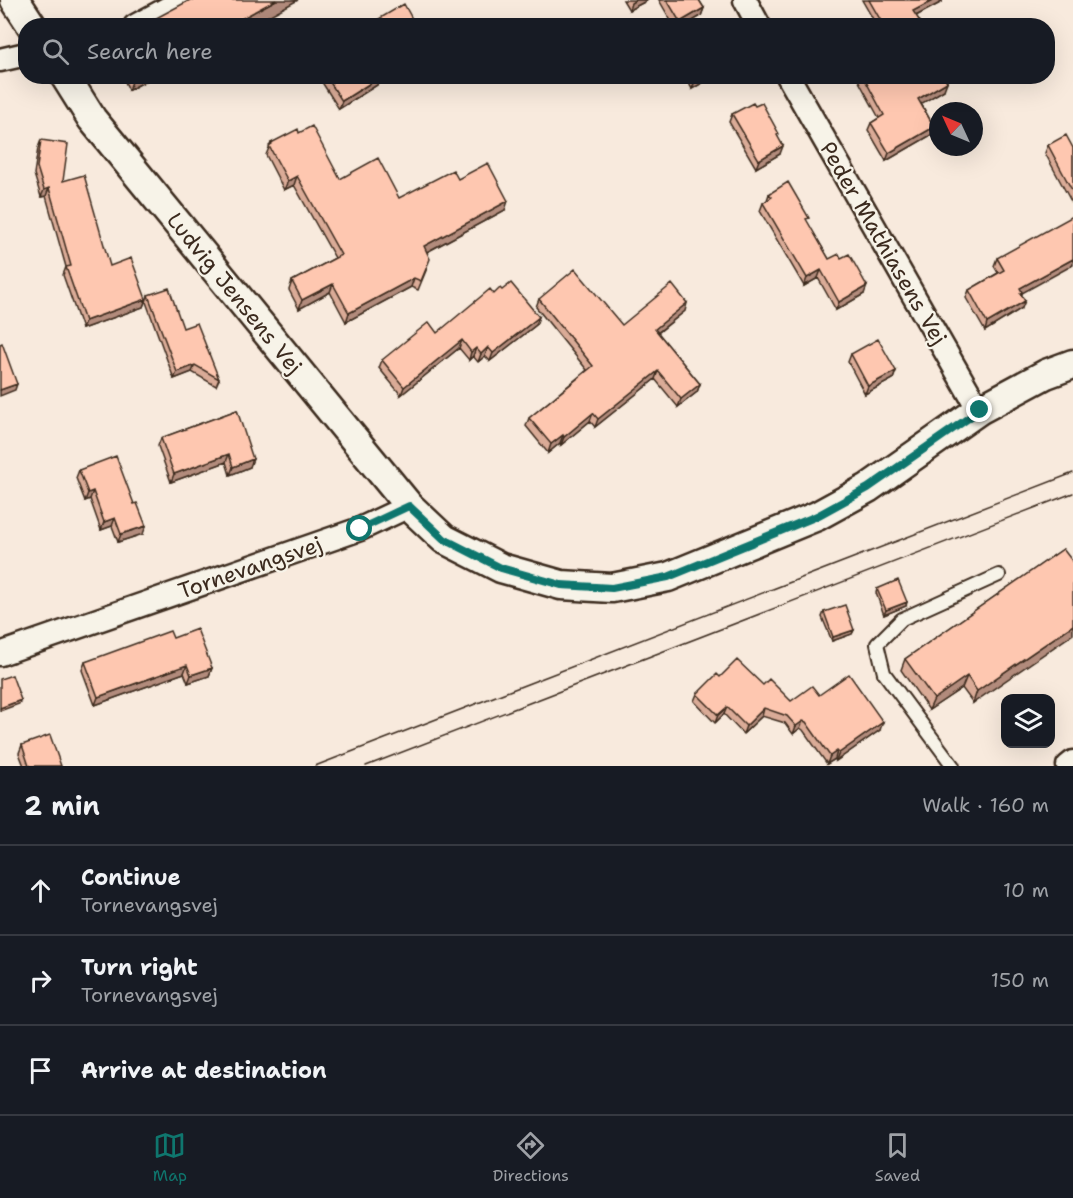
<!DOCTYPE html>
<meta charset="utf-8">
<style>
body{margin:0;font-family:"Shantell Sans",sans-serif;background:#20242c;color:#f1f3f6}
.controls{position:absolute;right:18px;bottom:18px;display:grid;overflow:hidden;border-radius:12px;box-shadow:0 6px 24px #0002}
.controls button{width:54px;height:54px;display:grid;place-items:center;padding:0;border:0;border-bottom:2px solid #363941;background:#171b24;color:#f1f3f6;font:30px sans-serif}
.compass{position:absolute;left:929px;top:102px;width:54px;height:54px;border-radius:50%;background:#171b24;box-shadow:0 6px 24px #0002;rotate:314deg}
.stop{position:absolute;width:18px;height:18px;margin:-14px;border:4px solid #0f766e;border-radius:50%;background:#fff}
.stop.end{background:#0f766e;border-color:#fff;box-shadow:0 2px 6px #0008}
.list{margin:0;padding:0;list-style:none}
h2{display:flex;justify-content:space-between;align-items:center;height:78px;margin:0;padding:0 24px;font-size:26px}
h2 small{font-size:20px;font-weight:400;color:#9ea1a6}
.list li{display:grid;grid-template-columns:39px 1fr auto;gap:18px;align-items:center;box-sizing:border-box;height:90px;padding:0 24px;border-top:2px solid #363941}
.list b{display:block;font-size:22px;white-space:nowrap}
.list p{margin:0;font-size:20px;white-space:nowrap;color:#9ea1a6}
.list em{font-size:20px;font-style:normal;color:#9ea1a6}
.icon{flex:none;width:33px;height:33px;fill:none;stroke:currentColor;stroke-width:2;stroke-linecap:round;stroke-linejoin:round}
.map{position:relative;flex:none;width:1073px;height:766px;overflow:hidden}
.search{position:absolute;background:#171b24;box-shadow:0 6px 24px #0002;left:18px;right:18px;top:18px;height:66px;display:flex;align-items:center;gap:15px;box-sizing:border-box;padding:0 21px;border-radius:24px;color:#9ea1a6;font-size:22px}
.sheet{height:348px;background:#171b24}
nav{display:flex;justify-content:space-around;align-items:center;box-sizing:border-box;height:84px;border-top:2px solid #363941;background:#171b24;font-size:16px;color:#9ea1a6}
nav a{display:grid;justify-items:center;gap:3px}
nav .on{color:#0f766e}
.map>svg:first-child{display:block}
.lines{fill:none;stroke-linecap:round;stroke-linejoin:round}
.service-casing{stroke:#3b2a1e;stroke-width:16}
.minor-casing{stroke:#3b2a1e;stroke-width:27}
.tertiary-casing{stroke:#3b2a1e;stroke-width:33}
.service{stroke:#f7f3e8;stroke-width:12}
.minor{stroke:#f7f3e8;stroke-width:22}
.tertiary{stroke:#f7f3e8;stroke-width:28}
.tram{stroke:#3b2a1e;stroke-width:1.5}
.wall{fill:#daab97;stroke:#3b2a1e;stroke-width:1.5}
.shaded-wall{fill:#b28b7b;stroke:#3b2a1e;stroke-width:1.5}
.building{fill:#fec7b0;stroke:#3b2a1e;stroke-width:1.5}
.route{stroke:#0f766e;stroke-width:8}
.labels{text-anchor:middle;stroke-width:4.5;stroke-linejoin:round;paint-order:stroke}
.street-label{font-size:22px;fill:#3b2a1e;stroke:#f7f3e8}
</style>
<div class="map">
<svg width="1073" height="766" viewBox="0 0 1073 766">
<rect width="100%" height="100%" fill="#f8eadd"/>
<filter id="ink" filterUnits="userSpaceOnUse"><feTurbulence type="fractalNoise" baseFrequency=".0167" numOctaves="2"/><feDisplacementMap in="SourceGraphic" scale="12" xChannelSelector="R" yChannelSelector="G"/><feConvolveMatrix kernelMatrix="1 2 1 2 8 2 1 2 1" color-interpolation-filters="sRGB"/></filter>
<g filter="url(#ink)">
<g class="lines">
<defs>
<path id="service" d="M953,766l-69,-93 -7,-29 25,-25 97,-44"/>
<path id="minor" d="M745,0l14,26
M135,26l48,-26
M0,60l26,-6
M788,76l191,334
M0,654l360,-125 49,-23
M1068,766l5,-4"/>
<path id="tertiary" d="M15,0l17,26
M65,76l27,43 317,387 35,33 57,29 60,17 51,3 56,-11 149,-61 51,-28 111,-78 67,-36 27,-10"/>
</defs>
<use href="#service" class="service-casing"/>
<use href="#minor" class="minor-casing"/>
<use href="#tertiary" class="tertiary-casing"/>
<use href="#service" class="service"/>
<use href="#minor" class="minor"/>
<use href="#tertiary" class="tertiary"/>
<path class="tram" d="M315,766l758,-293
M366,766l707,-273"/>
</g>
<path class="wall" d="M623,0h25l-19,10z
M659,0h40l5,8 -3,8 -17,10h-10z
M862,0h80v2l-26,14 7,10h-46z
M122,76h33l-26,14z
M318,76h61l-2,9 -38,24z
M685,76h29l-22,13z
M856,76h88v14l-23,13 13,24 -3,8 -45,26 -18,-31 3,-7 8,-5z
M755,106l23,31 2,17 -24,14 -27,-46 3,-8z
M299,133l41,46 59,19 59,-19 47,31 -78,42v16l-9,22 -7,-3 -65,35 -16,-30 -31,17 -10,-19 3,-9 43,-23 -41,-73 -10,5 -18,-35 5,-12z
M41,140l69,126 36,33 -3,8 -61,22 -19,-54 3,-8 -20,-71 -5,1 -7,-23 4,-26z
M1048,145l25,3v57l-28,-52z
M769,194l38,28 22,37 35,35 -28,16 -18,-32 -14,8 -44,-75 3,-8 4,-3z
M997,258l25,35v15l-37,23 -19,-33 3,-8 29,-17 -4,-7z
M494,294l42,31 -46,36 -5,-5 -7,6 -5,-6 -4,4 -10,-12 -58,47 -22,-27 3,-8 55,-27z
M148,295l35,33 36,51 -3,7 -24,-14 -18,7 -28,-77z
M539,299l83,26 63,-14 -27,22 42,51 -3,8 -19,15 -23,-28 -60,48 -5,-6 -29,24 -1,-2 -12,10 -22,-27 3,-8 58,-48 -51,-63z
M851,354l45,17 -3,8 -28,15 -17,-32z
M237,410l13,57 -20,8 -4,-13 -55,20 -13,-36 3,-8z
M79,470l64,64 -25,8 -6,-16 -11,4 -11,-31 -5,2 -9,-23z
M1063,549l-90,154 -11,-15 -33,22 -28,-40 4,-11z
M877,589l29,17 -22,9 -8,-22z
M824,612l30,18 -2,4 -20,7 -10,-24z
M173,638l39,30 -3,8 -21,7 -4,-10 -89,32 -13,-35 3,-8z
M720,677l43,8 28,16 28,-6 61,35 -44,31 -1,-2 -8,5 -24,-34 -3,-2 -7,6 -8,-11 -23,-7 -19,18 -19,-20 -9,9 -21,-22 3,-7z
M22,745l39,21h-37l-5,-13z"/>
<path class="shaded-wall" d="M276,0h22l-48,26h-22z
M636,0h12l-19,10 2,-7z
M934,0h8v2l-32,17 3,-8z
M704,8l-3,8 -17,10h-6l2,-4z
M134,76h21l-26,14z
M702,76h12l-22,13 3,-8z
M380,77l-3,8 -38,24 3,-8z
M947,82l-3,8 -28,17 2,-8z
M934,127l-3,8 -45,26 3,-8z
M783,146l-3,8 -24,14 3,-8z
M297,176l-3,9 -10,5 4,-9z
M49,188l-3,8 -5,1 3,-7z
M508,201l-3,9 -84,45 3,-9z
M1073,259v6l-51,28 -3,6 1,-11z
M821,270l-3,8 -14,8 3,-8z
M414,278l-3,9 -65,35 3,-9z
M333,284l-3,8 -31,17 3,-9z
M867,286l-3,8 -28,16 3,-8z
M146,299l-3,8 -61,22 3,-8z
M1025,301l-3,7 -37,23 2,-8z
M687,303l-2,8 -33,26 3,-8z
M539,317l-3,8 -46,36 3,-8z
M462,340l-3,8 -58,47 3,-8z
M488,347l-3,9 -7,6 3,-8z
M476,348l-3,8 -4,4 2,-8z
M195,365l-3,7 -18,7 3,-7z
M658,371l-3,8 -60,48 3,-8z
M896,371l-3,8 -28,15 3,-8z
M17,384l-2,6 -15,6v-6z
M700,384l-3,8 -19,15 3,-8z
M593,413l-3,8 -29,24 3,-8z
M563,435l-3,8 -12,10 3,-9z
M229,454l-3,8 -55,20 3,-8z
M253,459l-3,8 -20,8 3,-8z
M93,491l-3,8 -5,2 3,-8z
M115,518l-3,8 -11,4 3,-8z
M146,526l-3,8 -25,8 3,-8z
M907,602l-1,4 -22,9 2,-5z
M1073,625v9l-100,69 4,-12z
M854,630l-2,4 -20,7 1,-4z
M187,665l-3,8 -89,32 3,-8z
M212,668l-3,8 -21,7 3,-8z
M967,676l-5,12 -33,22 5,-11z
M21,700l-2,4 -19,7v-3z
M727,707l-3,7 -9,9 3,-8z
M764,708l-2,8 -19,18 3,-8z
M803,721l-3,7 -7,6 3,-8z
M883,722l-3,8 -44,31 3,-8z
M837,751l-2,8 -8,5 3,-8z"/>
<path class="building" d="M190,0h86l-48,26h-93l12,-3z
M667,0h32l5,8 -24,14z
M869,0h65l-21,11 10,15h-39z
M404,4l12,22h-49z
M326,76h53l1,1 -38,24z
M692,76h10l-7,5z
M863,76h81l3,6 -29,17 16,28 -45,26 -18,-30 13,-8z
M753,103l2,3 7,-3 17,31 -2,1 6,11 -24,14 -27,-46z
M312,126l28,53 38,-21 21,40 54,-28 5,9 30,-16 20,38 -84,45 6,13 -9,22 -7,-3 -65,35 -16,-29 -31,16 -10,-19 49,-26 -44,-79 -9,5 -19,-35 3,-2 -1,-1 27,-14 1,4z
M1066,135l7,13v44l-25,-47z
M41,140l27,4 -5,37 21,-6 26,91 21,-8 15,41 -61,22 -19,-54 5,-1 -22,-78 -5,2 -7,-23z
M788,182l21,36 -3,1 23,40 10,-5 2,4 8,-4 18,32 -28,16 -18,-32 -14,8 -44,-75 9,-6 -3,-3z
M1073,216v43l-53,29 2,4 -2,1 5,8 -38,22 -18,-33 35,-20 -7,-12z
M575,269l47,56 50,-41 15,19 -32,26 45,55 -19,15 -23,-28 -60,48 -5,-6 -29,24 -1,-2 -12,9 -22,-26 64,-52 -54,-67z
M511,283l28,34 -46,36 -5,-6 -7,7 -5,-6 -5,4 -9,-12 -58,47 -22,-27 47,-38 8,11 53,-44 4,5 6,-6 2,2z
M169,288l14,40 14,-5 22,56 -24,-14 -18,7 -29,-77z
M878,339l18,32 -28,15 -17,-32z
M2,343l15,41 -17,6v-46z
M237,410l16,49 -20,8 -4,-13 -55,20 -13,-36z
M116,456l18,48 3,-1 9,23 -25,8 -6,-16 -11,4 -11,-31 -5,2 -9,-23z
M1063,549l10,13v63l-96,66 -10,-15 -33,23 -29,-40z
M898,580l9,22 -21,8 -9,-21z
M845,605l9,25 -21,7 -9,-25z
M197,629l15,39 -21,7 -4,-10 -89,32 -13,-35 85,-31 3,7z
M737,660l26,25 6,-6 22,22 21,-15 7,9 30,-21 34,48 -44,31 -2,-2 -7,5 -24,-34 -3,-1 -7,5 -9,-10 -23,-8 -18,18 -19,-19 -9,8 -21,-21 20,-20 3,3z
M12,675l9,25 -21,8v-29z
M50,735l11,31h-32l-7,-21z"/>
</g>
<g class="lines" filter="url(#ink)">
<path class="route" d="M360,529l49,-23 35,33 57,29 60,17 51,3 56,-11 149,-61 51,-28 112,-78"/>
</g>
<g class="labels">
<g class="street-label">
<text transform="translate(884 243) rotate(60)" y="8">Peder Mathiasens Vej</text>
<text transform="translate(235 293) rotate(51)" y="8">Ludvig Jensens Vej</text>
<text transform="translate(250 567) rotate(-19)" y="8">Tornevangsvej</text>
</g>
</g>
</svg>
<div class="controls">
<button><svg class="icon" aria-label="layers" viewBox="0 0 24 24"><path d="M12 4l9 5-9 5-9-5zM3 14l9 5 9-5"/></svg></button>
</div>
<svg class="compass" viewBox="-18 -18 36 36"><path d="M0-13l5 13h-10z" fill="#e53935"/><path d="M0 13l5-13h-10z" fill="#9ea1a6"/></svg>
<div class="stop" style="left:360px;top:529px"></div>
<div class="stop end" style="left:980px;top:410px"></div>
<div class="search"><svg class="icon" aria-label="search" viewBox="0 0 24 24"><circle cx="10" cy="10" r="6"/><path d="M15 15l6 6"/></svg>Search here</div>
</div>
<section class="sheet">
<h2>2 min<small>Walk · 160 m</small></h2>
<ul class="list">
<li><svg class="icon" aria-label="ahead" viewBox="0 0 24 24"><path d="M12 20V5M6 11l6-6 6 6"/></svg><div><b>Continue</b><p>Tornevangsvej</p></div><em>10 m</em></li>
<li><svg class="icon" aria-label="right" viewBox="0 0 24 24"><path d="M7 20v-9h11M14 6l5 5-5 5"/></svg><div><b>Turn right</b><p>Tornevangsvej</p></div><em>150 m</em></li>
<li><svg class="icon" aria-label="arrive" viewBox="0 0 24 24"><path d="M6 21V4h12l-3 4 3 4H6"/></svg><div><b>Arrive at destination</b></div></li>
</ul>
</section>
<nav>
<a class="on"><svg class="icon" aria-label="map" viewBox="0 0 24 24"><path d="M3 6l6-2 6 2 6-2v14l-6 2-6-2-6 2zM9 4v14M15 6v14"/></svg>Map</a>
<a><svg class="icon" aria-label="directions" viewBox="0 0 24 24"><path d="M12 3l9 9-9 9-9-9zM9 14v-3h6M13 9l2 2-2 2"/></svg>Directions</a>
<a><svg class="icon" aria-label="saved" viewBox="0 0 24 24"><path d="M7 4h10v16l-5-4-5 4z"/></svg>Saved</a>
</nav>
